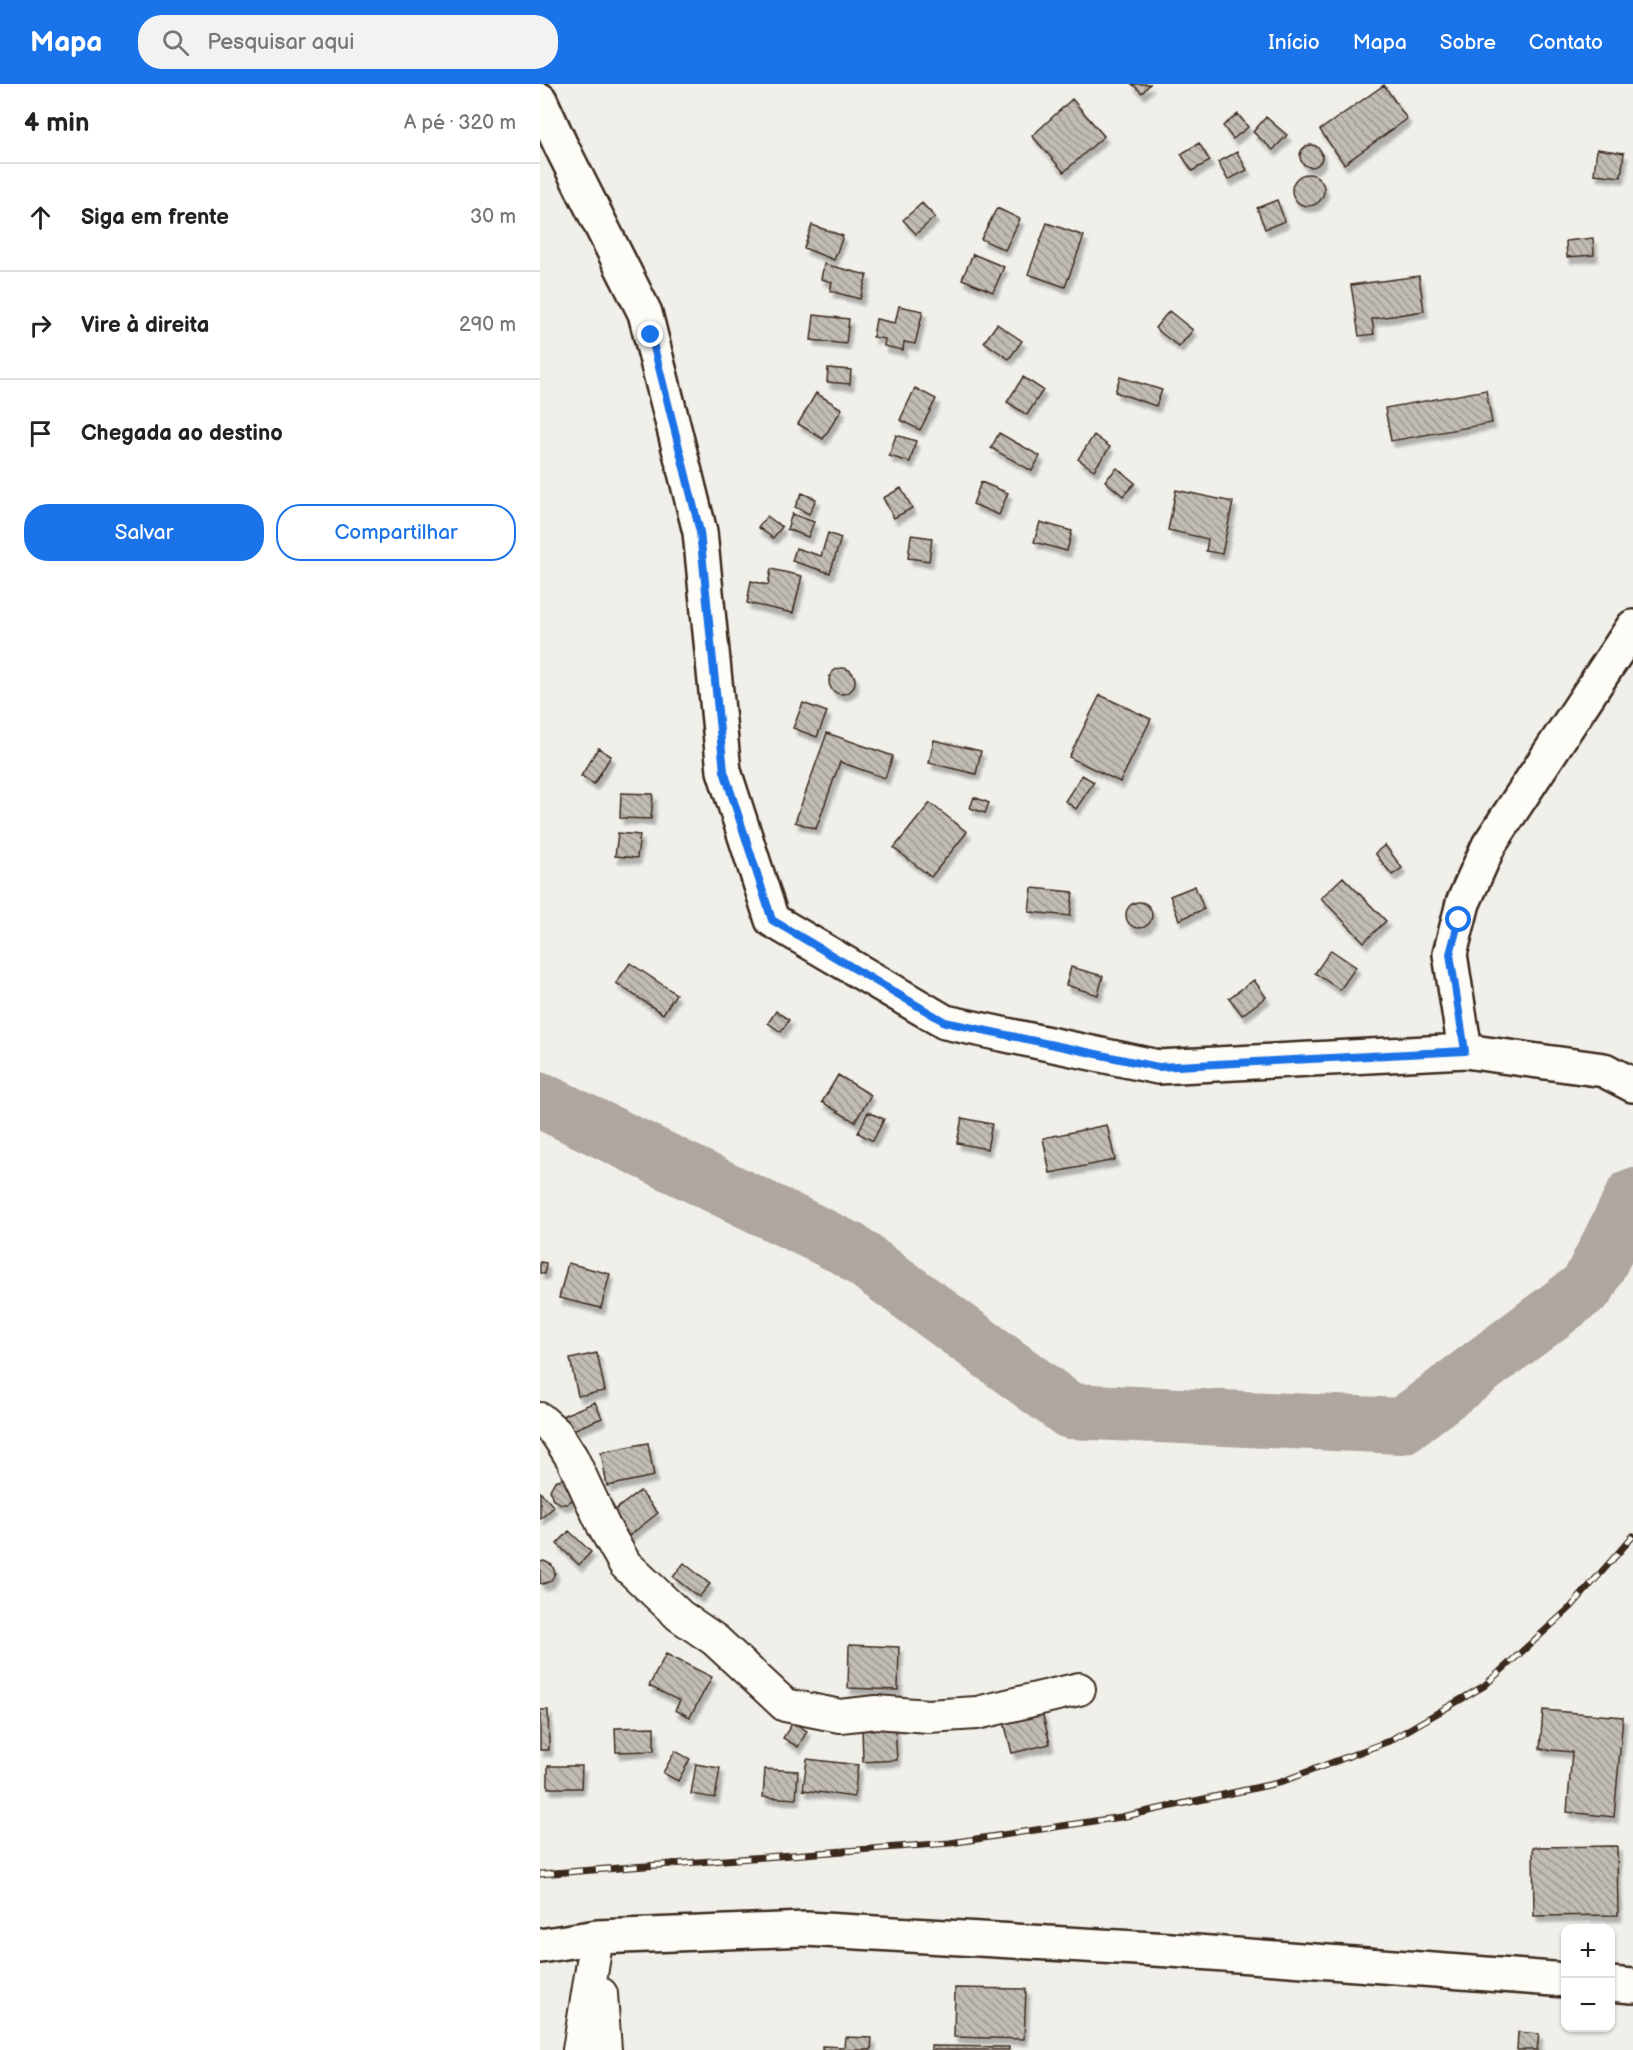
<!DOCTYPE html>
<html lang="pt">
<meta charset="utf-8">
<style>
body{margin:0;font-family:"Balsamiq Sans",sans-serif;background:#f2f2f2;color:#222}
.controls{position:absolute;right:18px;bottom:18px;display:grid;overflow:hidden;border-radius:12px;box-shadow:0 2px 4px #0004}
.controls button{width:54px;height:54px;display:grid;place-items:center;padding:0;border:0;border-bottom:2px solid #e0e0e0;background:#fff;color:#222;font:30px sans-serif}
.stop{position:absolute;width:18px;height:18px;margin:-14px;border:4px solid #1a73e8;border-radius:50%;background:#fff}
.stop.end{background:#1a73e8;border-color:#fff;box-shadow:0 2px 6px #0008}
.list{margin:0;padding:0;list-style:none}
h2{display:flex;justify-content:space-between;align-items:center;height:78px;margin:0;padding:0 24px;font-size:26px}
h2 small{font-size:20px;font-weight:400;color:#767676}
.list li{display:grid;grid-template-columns:39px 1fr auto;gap:18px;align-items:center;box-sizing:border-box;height:108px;padding:0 24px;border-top:2px solid #e0e0e0}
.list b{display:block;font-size:22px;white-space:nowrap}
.list em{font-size:20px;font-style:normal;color:#767676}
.actions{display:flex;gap:12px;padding:18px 24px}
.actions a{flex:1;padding:14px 0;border:2px solid #1a73e8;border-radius:24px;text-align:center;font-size:21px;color:#1a73e8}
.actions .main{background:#1a73e8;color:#fff}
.icon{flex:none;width:33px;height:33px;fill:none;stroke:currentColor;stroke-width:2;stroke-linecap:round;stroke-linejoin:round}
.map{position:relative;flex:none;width:1093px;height:1966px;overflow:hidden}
header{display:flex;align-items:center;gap:36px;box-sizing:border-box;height:84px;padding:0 30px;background:#1a73e8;color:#fff}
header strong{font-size:28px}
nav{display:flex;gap:33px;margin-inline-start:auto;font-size:21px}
.search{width:420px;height:54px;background:#f2f2f2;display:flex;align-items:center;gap:15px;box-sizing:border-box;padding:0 21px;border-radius:24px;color:#767676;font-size:22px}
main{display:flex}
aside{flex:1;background:#fff}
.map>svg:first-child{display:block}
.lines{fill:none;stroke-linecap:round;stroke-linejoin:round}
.river{stroke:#aea69f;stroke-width:56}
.building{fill:url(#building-back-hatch);stroke:#3b2a1e;stroke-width:1.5;filter:url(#shadow)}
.street-casing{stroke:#3b2a1e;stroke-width:36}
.secondary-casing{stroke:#3b2a1e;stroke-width:38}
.highway-casing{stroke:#3b2a1e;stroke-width:38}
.street{stroke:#fdfcf7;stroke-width:32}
.secondary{stroke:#fdfcf7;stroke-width:33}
.highway{stroke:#fdfcf7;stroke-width:33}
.rail-casing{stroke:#3b2a1e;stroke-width:7}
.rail{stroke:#fdfcf7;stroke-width:4.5;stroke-dasharray:14;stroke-linecap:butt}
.route{stroke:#1a73e8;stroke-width:8}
</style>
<header>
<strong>Mapa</strong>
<div class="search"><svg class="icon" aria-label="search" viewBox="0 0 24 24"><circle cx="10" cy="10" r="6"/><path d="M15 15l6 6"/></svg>Pesquisar aqui</div>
<nav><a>Início</a><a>Mapa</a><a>Sobre</a><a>Contato</a></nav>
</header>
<main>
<aside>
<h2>4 min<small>A pé · 320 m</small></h2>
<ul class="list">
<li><svg class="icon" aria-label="ahead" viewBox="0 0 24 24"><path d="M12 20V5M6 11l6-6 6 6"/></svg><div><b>Siga em frente</b></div><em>30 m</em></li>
<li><svg class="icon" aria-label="right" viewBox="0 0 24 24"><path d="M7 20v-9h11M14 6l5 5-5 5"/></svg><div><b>Vire à direita</b></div><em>290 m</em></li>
<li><svg class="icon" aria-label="arrive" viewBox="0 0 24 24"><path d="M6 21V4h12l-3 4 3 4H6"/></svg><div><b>Chegada ao destino</b></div></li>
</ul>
<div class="actions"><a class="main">Salvar</a><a>Compartilhar</a></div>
</aside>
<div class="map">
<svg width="1093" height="1966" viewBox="0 0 1093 1966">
<defs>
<pattern id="building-back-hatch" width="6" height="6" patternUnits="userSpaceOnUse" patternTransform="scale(1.5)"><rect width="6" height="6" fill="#c1bcb4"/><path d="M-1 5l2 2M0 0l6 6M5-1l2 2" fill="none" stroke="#9e9992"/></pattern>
<filter id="shadow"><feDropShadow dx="3.5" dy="6" stdDeviation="1.5" flood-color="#0004"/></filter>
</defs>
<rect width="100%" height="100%" fill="#f1efea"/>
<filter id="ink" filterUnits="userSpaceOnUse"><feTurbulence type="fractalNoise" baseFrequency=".0167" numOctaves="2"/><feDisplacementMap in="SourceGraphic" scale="12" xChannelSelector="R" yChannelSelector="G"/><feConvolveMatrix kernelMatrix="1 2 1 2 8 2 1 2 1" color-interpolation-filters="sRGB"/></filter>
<g filter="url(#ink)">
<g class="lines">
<path class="river" d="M0,1016l310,150 220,161 332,15 186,-140 45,-90"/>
</g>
<path class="building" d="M592,0h18l-8,9z
M844,1l23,34 -63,45 -24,-34z
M532,15l32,37 -40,36 -32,-36z
M698,30l10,13 -15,12 -10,-13z
M726,33l21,18 -14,15 -20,-18z
M659,59l11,18 -18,10 -11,-17z
M760 72a11 11 0 1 1 22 0a11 11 0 1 1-22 0Z
M1057,65l27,4 -3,24 -27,-3z
M697,68l10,18 -19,10 -10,-18z
M752 106a16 16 0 1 1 32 0a16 16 0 1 1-32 0Z
M737,116l8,21 -20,8 -8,-21z
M382,119l13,14 -19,17 -13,-14z
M457,124l23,11 -15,31 -24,-11z
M507,139l37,13 -19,51 -37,-13z
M272,141l31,11 -9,24 -30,-12z
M1053,154l1,17 -27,2 -1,-16z
M433,170l31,13 -11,25 -31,-13z
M284,180l43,11 -7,24 -30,-8 2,-9 -11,-3z
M879,192l5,35 -52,8 2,15 -15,2 -8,-51z
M359,222l24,5 -8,33 -11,-2 -1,8 -19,-4 1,-7 -12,-2 3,-18 19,4z
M629,227l24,19 -14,17 -24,-19z
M274,231l35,4 -3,25 -35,-4z
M457,240l25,17 -13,18 -25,-17z
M288,284l23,2 -1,14 -23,-2z
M483,293l20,13 -16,25 -20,-13z
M580,293l42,13 -6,16 -41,-14z
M375,304l21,11 -16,31 -20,-10z
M946,306l6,33 -101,18 -6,-33z
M276,309l26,16 -19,30 -25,-15z
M459,349l41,23 -8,15 -41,-23z
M356,351l20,6 -6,21 -21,-6z
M554,351l16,12 -16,23 -16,-11z
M577,384l18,15 -12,13 -18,-15z
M441,398l27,11 -9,22 -26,-11z
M361,404l11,20 -18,10 -11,-20z
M636,406l57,12 -11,52 -16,-3 2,-12 -40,-9z
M262,409l14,6 -7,15 -14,-7z
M252,430l22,8 -6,15 -21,-8z
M227,432l15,11 -9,11 -15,-11z
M500,438l32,9 -5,20 -33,-9z
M288,449l13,5 -11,35 -38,-12 4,-13 25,8z
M371,451l21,3 -3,23 -21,-3z
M231,485l31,7 -9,37 -46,-10 4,-22 17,4z
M289 597a13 13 0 1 1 26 0a13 13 0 1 1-26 0Z
M560,611l51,24 -31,63 -51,-25z
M263,619l24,9 -10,25 -24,-9z
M287,649l66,23 -8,22 -45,-16 -24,67 -21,-7z
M394,656l47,11 -5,23 -47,-11z
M58,664l13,8 -17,28 -13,-8z
M542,691l12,7 -18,27 -11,-8z
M81,709l32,1 -2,25 -31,-1z
M434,713l15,6 -4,10 -15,-5z
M390,719l37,29 -36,45 -37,-29z
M78,749l22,2 -3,23 -22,-2z
M845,761l17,23 -10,7 -17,-22z
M803,793l43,44 -22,21 -43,-44z
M655,802l9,23 -25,11 -9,-24z
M492,804l41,4 -3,24 -41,-4z
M586 831a13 13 0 1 1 26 0a13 13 0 1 1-26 0Z
M791,866l25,17 -16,23 -25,-17z
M90,879l46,31 -13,20 -47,-31z
M531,883l32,9 -5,19 -32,-10z
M714,896l12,17 -24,18 -13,-17z
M236,927l13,9 -8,12 -13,-9z
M298,991l33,20 -16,27 -33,-20z
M328,1028l16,7 -11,22 -15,-8z
M422,1034l30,6 -5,25 -30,-6z
M567,1041l8,35 -65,13 -7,-35z
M0,1178l6,1 -1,11 -5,-1z
M28,1179l42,11 -9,34 -42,-10z
M57,1269l8,38 -27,5 -8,-37z
M55,1318l7,16 -34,14 -6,-16z
M108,1359l6,33 -47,10 -6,-34z
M25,1394l10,19 -8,7h-5l-9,-4 -3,-10 5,-9z
M100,1407l18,22 -33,26 -18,-23z
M0,1408l14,15 -14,12z
M29,1447l22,21 -12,13 -22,-21z
M4,1477l8,4 3,8 -4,8 -8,3 -3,-1v-21z
M144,1479l26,21 -11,13 -26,-20z
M309,1561l50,2 -1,43 -50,-2z
M126,1570l46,23 -22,40 -15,-7 5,-9 -31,-15z
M0,1626h8l1,40h-9z
M1003,1626l80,7 -9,100 -47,-5 5,-60 -32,-3z
M502,1628l8,32 -38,9 -8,-31z
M253,1638l14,9 -9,16 -15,-9z
M355,1642l2,34 -34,2 -1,-35z
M114,1643v24l-38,1 -1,-24z
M135,1667l15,8 -12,22 -15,-8z
M267,1675l51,6 -4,32 -51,-7z
M156,1680l24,4 -5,30 -24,-4z
M8,1682h34l-1,22h-33z
M225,1685l33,2 -2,28 -33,-2z
M1077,1762l1,69 -84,1 -1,-69z
M415,1904l71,1 -2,50 -70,-2z
M978,1948l21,2 -2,16h-20z
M305,1953l27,1 -1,12h-49v-4l22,1z
M391,1962l78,1v3h-78z"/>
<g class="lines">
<defs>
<path id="street" d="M0,1335l16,14 16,25 32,69 21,37 55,52 35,24 70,65 55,11 36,-4 52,4 49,-3 102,-24
M61,1910l4,56
M39,1966l18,-113"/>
<path id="secondary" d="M0,16l21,46 84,167 55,219 24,239 48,149 173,102 213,45 307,-16 139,19 29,15
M925,967l-15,-97 13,-51 26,-58 144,-218"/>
<path id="highway" d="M0,1862l57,-9 209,-8 365,21 395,30
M1070,1900l23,2"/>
</defs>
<use href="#street" class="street-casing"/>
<use href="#secondary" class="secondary-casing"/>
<use href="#highway" class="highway-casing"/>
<use href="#street" class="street"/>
<use href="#secondary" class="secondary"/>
<use href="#highway" class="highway"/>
<defs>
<path id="rail" d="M0,1790l410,-31 171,-26 157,-34 111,-42 95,-55 87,-79 62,-71"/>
</defs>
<use href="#rail" class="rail-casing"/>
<use href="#rail" class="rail"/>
</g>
</g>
<g class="lines" filter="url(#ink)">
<path class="route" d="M111,251l49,197 24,239 48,149 173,102 213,45 307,-16 -15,-97 9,-34"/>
</g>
</svg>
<div class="controls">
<button>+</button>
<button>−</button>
</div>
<div class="stop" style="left:919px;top:836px"></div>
<div class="stop end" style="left:111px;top:251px"></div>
</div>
</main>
